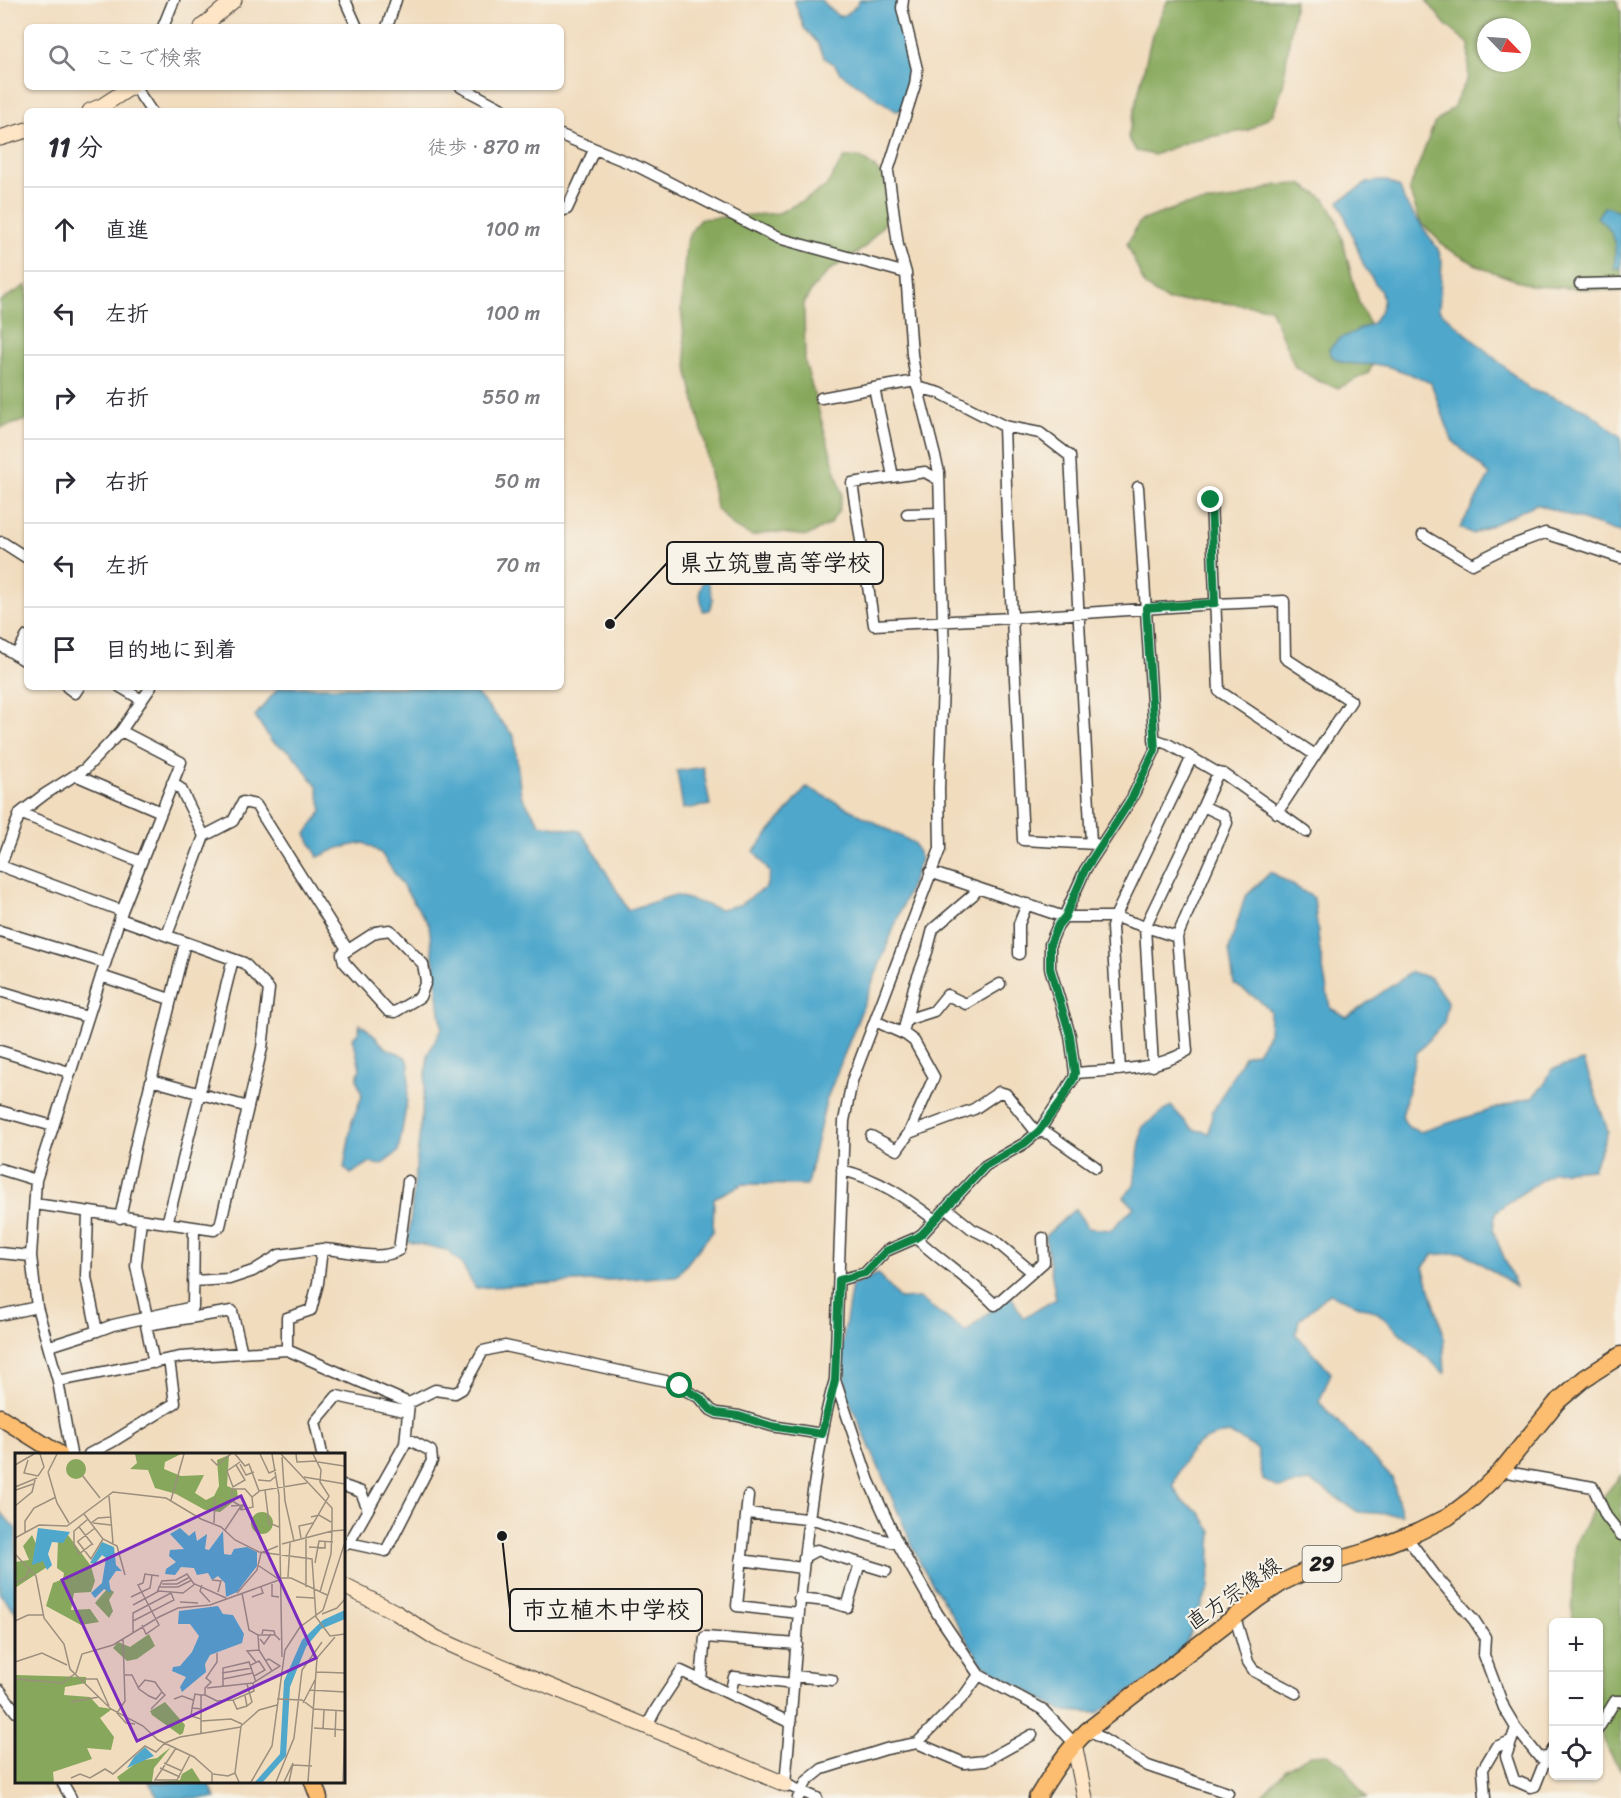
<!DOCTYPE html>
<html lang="ja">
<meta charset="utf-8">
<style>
body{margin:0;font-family:Sriracha,"Klee One",sans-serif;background:#f7f7f7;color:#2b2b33}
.controls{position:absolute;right:18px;bottom:18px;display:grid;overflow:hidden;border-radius:9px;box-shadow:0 2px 4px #0004}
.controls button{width:54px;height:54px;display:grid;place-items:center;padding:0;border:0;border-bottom:2px solid #e1e1e2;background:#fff;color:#2b2b33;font:30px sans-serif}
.compass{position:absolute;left:1477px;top:18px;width:54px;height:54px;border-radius:50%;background:#fff;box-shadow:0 2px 4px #0004;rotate:115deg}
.stop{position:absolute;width:18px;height:18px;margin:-14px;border:4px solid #0b8043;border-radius:50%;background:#fff}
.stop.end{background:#0b8043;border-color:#fff;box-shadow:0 2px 6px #0008}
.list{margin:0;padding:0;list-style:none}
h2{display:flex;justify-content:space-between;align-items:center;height:78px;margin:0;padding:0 24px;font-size:26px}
h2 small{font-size:20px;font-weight:400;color:#7c7c81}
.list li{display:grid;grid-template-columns:39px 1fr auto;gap:18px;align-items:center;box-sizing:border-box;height:84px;padding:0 24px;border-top:2px solid #e1e1e2}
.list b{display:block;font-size:22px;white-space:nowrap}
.list em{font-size:20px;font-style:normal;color:#7c7c81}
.icon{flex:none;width:33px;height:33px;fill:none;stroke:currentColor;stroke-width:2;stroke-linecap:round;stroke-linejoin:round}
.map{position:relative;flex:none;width:1621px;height:1798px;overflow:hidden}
.search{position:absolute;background:#fff;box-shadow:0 2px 4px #0004;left:24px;top:24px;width:540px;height:66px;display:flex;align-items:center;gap:15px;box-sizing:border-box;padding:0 21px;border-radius:9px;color:#7c7c81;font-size:22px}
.panel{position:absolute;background:#fff;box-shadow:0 2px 4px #0004;left:24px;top:108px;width:540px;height:582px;border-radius:9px}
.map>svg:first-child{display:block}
.forest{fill:#87a85c;stroke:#52623c;stroke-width:1.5;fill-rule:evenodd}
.water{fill:#4fa8cc;stroke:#366274;stroke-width:1.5}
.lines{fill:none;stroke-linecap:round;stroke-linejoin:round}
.street-casing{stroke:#3c3934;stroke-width:13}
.secondary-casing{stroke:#3c3934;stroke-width:17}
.primary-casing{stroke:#3c3934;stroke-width:19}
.street{stroke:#fff;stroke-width:10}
.secondary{stroke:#fee5c5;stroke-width:15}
.primary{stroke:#fcbd6f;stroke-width:16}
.route{stroke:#0b8043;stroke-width:8}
.labels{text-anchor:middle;stroke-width:4.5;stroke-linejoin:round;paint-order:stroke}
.shield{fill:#f7f3e8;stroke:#5e5c59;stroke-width:1.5}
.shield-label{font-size:21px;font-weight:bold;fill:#1c1c1c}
.street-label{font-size:22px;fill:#1c1c1c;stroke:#f7f3e8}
.inset-road{fill:none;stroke:#9c8f7d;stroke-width:1.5}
.view{fill:#7b2cbf;fill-opacity:0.15;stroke:#7b2cbf;stroke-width:3}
.inset-edge{fill:none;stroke:#1c1c1c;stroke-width:3}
.leader{fill:none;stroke:#1c1c1c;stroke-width:2}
.callout-dot{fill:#1c1c1c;stroke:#f7f3e8;stroke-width:2}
.callout{fill:#f7f3e8;stroke:#1c1c1c;stroke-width:2}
.callout-label{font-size:24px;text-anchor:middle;font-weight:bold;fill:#1c1c1c}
</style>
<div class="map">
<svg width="1621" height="1798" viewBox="0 0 1621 1798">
<rect width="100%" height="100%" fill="#f7f3e8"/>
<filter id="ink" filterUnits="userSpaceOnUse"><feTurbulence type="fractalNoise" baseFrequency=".0167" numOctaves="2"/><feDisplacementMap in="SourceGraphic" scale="12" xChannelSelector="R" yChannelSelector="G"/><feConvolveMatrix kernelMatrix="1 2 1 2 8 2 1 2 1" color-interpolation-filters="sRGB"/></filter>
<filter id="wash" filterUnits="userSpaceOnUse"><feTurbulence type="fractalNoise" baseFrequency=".008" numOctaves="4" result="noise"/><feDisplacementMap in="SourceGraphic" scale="24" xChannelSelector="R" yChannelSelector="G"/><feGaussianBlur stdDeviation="1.35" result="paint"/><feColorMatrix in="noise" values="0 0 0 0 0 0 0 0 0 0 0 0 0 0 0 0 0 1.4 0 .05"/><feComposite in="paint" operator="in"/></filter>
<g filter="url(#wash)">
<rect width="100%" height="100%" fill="#f1dcbe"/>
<path class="forest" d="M1168,0h127l-12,86 -10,28 -24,16 -57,10 -38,15 -18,-4 -8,-14 24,-102z
M1426,0h191l1,9 3,2v280l-89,-5 -50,-18 -36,-20 -26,-27 -11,-31 25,-66 19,-17 15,-30 1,-33 -24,-20zM1486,27h36v36h-36z
M858,157c30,14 32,31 32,60l-27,32 -33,21 -17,18 -9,15 1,59 37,131 -3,17 -9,14 -23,12 -35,-4 -20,4 -18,-9 -18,-19 -11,-65 -17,-70 -7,-64 5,-65 4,-11 10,-14 79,-6 31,-16 16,-11 18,-28z
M1301,184l24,15 12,21 22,83 21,42 -2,12 -10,16 -29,15 -21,-7 -23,-14 -25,-59 -64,-7h-38l-23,-15 -18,-42 13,-23 44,-16 52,-6 41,-14z
M27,285v135l-27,8v-127z
M1621,1475v295l-12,-18 -10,-24 -1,-106h-26l3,-78 19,-36z
M1328,1754l14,10 24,34h-107l27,-29 23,-14z"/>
<path class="water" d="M794,0h27l17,16c11,0 16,-8 22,-16h37l15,71 -11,39 -5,1 -56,-38 -5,-8 -10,-7 -8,-16 -13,-14z
M1377,181h11l12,7 5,14 33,47 4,12 -3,49 91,79 57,21 34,27v96l-85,-29 -63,30 -13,-6 30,-53 -38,-35 -21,-57c-15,-6 -31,-14 -46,-17 -16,-4 -52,4 -56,-17l10,-10 34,-16 7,-11 3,-9 -2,-11 -17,-26 -25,-65 28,-18z
M1604,207h5l12,5v56h-7c3,-27 3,-33 -17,-51z
M707,578l6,22 -4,10 -6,1c-2,-11 -7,-26 4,-33z
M279,687h195l1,5 39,44 7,59 19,29 40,7 11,15 37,64 47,-15 45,14 19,-4 27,-18 4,-14 -16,-22 53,-64 107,56 7,16 -95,242 -19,84 -64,-1 -29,14 -1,33 -36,45 -202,12 -14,-25 -15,-13 -38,-8 20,-188 14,-26 -13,-103 -48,-72 -17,-10 -25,5 -21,9 -12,-23 16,-23 -5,-25 -26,-34 -20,-11 -16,-25z
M703,767l7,38 -27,4 -6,-38z
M1271,872l43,26 6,53 10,57 17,9 64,-45 20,6 17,25 -4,20 -28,31 -14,63 6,10 12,5 112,-35 12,-12 8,-16 32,-8 24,70 -15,38 -40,3 -57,39 -3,20 23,55 -53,-34 -30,3 -10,12 20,65 2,42 -67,-61 -49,-19 -30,26 -3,14 35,39 -12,29 73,76 10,37 -44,-3 -47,-31 -32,7 -16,-8 -6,-31 -28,-16c-38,7 -43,20 -56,53l10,16 16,9 13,21 -3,56 -28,66 -33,26 -51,33 -35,-2 -80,-47 -61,-99 -73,-168 -7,-46 11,-66 26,-11 22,25 19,-1 47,34 44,-38 13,24 33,-19 -11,-63 30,-27 13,19 23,2 23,-23 -10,-10 10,-12 8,-58 29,-21 21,23 17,4 3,-20 32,-57 13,-4 12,-19 1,-22 -12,-12 -24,-15 -5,-35 16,-52z
M360,1024c13,8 14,13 24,22 6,6 18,6 23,13 8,11 -6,77 -9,93l-17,13 -12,-2 -18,11 -7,-6 8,-47 10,-25 -5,-17 3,-11 -7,-30 5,-5z
M0,1511l16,18v83l-16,-18z
M149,1782h59l8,16h-58z"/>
</g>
<g filter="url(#ink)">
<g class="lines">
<defs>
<path id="street" d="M345,0l12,27
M903,0l-1,8 15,61 -2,16 -27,86 10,74 8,28 6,81 4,27 23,91 5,187 -5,129 1,61 -88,232 -8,40 -9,259 34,101 29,63 39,69 42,62 63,34 32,34
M163,27l11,-27
M387,27l9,-27
M135,87l16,24
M461,87l45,24
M561,135l78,32 139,71 128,35
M561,211l6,-2 27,-59
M1580,284l41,-1
M917,387l23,6 64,33 36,7 30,23 21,387
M874,388l42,-7
M821,398l53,-10 19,88
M1004,426l3,90 16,324 73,4
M939,480l-14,-8 -73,11 22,142 138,-7 203,-14 69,-3 1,57 66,43 -74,112
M1211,500l8,191 96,64
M907,514l32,-1
M1423,535l49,29 30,-15 43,-16 76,25
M0,543l2,-1 25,16
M0,645l27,17
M16,655l11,-19
M67,687l8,6 4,-6
M142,700l9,-13
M1218,773l6,1 82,58
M75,775l86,37
M172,783l9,6 23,47 29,-15 10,-19 13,3 91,144
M20,813l121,49
M1,866l121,45
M0,867l20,-54 25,-19 40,-25 36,-38 21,-31 -22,-13
M930,872l134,45h51l62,20
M390,930l33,34 3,17 -6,16 -25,15 -7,-1 -44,-49 -2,-8 34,-22z
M0,931l105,32
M167,935l37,-99
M1019,954v-30l8,-20
M101,976l69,23
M0,991l87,26
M906,1020l28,-9 13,-16 19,9 34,-20
M875,1021l31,14 8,6 20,36 -25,56
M903,1033l11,-46 13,-35 6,-23 40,-34 5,-7
M0,1051l69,21
M1153,1066l-8,-139 58,-121
M1120,1070l-8,-143 3,-10 76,-158
M1075,1073c38,-3 78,-2 112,-22l-10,-114 50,-114 -3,-7 -21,-10 15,-33 -50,-29 -14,-5
M151,1080l97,27
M0,1111l53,15
M1039,1131l10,3 47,33
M871,1136l26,14 12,-17 65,-24 25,-17 7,2 31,39
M0,1169l36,11
M842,1170c37,9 64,28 93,50
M35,1204l179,26 6,-4 42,-178 7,-59 -25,-26 -124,-44
M946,1208l26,21 22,11 38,32
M88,1212l-2,65 11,54 16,-6 80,-18 1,-80
M120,1218l18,-84 47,-191
M141,1220l-5,46 11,51
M167,1224l66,-265
M916,1238c26,24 55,42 79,67l49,-43 -1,-24
M322,1249c24,0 56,14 77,1l9,-69
M0,1253l31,3
M839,1280l26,-7 21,-22 30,-13 6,-4 63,-68 40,-23 14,-12 35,-53 1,-5 -5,-38 -20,-67v-24l8,-19 6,-8 21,-47 47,-72 23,-48 -17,-263
M193,1281l36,-2 24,-8 26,-16 43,-6 -4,34 -7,27 -24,8v32
M0,1315l37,-8
M50,1346l47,-15
M154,1363l-8,-38 86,-14 10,42
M58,1381l123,-24 106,-7 122,53 26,-13 20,3 7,-4 21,-38 22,-5 165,36 30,16 11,12 6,3 22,3 33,10 50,8
M71,1454l-13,-73 -21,-74 -6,-51 5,-76 86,-269 59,-149 -60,-31
M89,1454l23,-12 63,-39 -6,-43
M322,1454l-7,-32 22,-26 71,16
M1501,1471l92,16 13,29 15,19
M344,1486l17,6 7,17
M748,1496l-11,110 61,7
M747,1513l69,7 82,24
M1405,1535l29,39 40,46 11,17 -1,18 20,53 12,20 23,29 15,1
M349,1543l37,8 46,-90 -1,-10 -25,-13
M344,1545l5,-2 56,-99 4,-41
M804,1557l13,-7 69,21
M741,1560l61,8
M799,1598l28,3 20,6 13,-44
M1235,1617l13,45 6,9 42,22
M794,1676l38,4
M701,1680l4,-43 92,7
M0,1690l16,22
M730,1694l4,-17 59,7
M647,1726l9,-17 25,-38 110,52
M1516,1728l-10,28 8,24 16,7 5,-1 8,-20 11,-18
M1598,1729l17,-28h6
M1088,1730l60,36 80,27
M917,1743l47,20 21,-2 47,-26
M62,1782l9,16
M798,1798l9,-17 15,-12 64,-20 31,-6 47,-47 15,-21
M817,1798l-32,-14c10,-102 13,-204 30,-305 5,-33 10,-67 20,-99
M1485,1798l-2,-29 13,-22 15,-6"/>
<path id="secondary" d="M202,27l32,-27
M90,111l12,-5 29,-19
M0,138l27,-8
M344,1586l51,26 41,26 27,12 322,134
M1074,1743l11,55"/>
<path id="primary" d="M0,1417l59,37
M313,1782l6,16
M1037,1798c15,-25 30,-48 51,-68l171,-132 24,-16 27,-13 58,-18 50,-19 30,-15 25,-19 28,-27 56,-69 28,-24 36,-23"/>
</defs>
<use href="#street" class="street-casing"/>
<use href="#secondary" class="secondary-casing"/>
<use href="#primary" class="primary-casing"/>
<use href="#street" class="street"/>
<use href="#secondary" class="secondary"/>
<use href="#primary" class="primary"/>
</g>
</g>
<g class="lines" filter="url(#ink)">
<path class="route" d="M680,1386l20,12 11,12 6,3 22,3 32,10 51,8 13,-54 4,-100 26,-7 21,-22 30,-13 6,-4 63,-68 40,-23 14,-12 22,-30 13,-23 1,-5 -5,-38 -20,-67v-24l8,-19 7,-8 20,-47 47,-72 23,-48 -9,-142 69,-5 -4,-103"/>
</g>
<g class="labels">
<rect class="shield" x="1302.5" y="1546" width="39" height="36" rx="4.5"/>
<g class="shield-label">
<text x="1322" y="1571">29</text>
</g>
<g class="street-label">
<text transform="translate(1233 1593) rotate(-35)" y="8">直方宗像線</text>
</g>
</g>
<g transform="translate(15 1453)">
<rect width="330" height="330" fill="#f1dcbe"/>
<path d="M120,1h46l-16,8 -1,7 17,7 23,-1 -9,18 11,7 8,-4 5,-10 -2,-26 12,-5 -2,31 10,4 1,8 -18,14 -15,-2 -29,-16 -21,-6 -7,-18 -18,-1 7,-6zM51 16a10 10 0 1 1 20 0a10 10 0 1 1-20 0ZM236 70a11 11 0 1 1 22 0a11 11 0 1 1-22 0ZM17,82l15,32 -32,21v-26l14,-2 -6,-14zM53,82l23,31 4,15 -4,11 -17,1 -3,17 19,-1 9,13 -18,3 -35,-19 7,-23 10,-4 1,-6 -7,-5 1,-28zM93,135l6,4 -5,8 4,11 -4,7 -14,-15zM134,181l6,12 -18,13 -10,2 -14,-13 5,-6 12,5zM0,222l71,2v6l-21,4 -1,8 26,2 9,10 13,2 -12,9 14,19 -3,13 -24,-2 5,11 -39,13 1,10h-39zM150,249l20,23 -2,8 -3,2 -28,-20 -2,-4zM156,294l-17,21 -2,14h-32l-3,-5 22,-16 18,-3zM177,315l9,14h-44l23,-2 2,-6z" fill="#87a85c"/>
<path d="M23,75l32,4 -7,11 -11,-1 -4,12 4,11 -5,5 -4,-9 -11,4zM165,75l9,8 6,-5 2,10 10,-7 -2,15 4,1 14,-19 1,23 7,1 3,-6 13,-2 10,5v14l-20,26 -11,5 -1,-14 -7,-7 -6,4 -4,-7 -11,2 -3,-7 -13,-1 -6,8 -10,-1 1,-5 10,-7 -7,-6 1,-6 14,-1 -14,-15zM87,89l12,5 2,18 6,6h-6l-7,10 2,12 -7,-4 -9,9 -4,-5 11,-10 4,-25 -4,-3 -7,9 -5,-1zM203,153l5,8 10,1 11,19 -2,9 -32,12 -5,9 1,8 -24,20 -2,-5 6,-10 -14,-6 1,-4 7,-1 12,-14 7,-16 -9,-12h-12l1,-13zM330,157v9l-24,10 -15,18 -16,40 -4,69 -23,26h-8l25,-28 4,-73 18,-41 21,-20zM130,294l9,9 -27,12 7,-11z" fill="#4fa8cc"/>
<path class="inset-road" d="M220,1l10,12 4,-2 10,27 48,-8M245,1l9,19 7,-3M257,1l7,41 3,162M266,1l51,54v23l13,-1M281,1l1,8 20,-1M267,4l3,44 9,40M196,6l6,6 14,-11M13,7l-4,13 14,3 6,-9 -4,-13M303,9l26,4M225,11l6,11 8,-3M0,12l19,-11M221,12l9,15 -12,7 -6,-16 13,-9M33,19l9,31 12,20M33,19l9,-18M67,22l18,23M289,24l41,7M243,27l12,1 6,-5M0,34l22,-9M1,37l17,-6M250,37l4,33 10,4M94,43l4,47M156,47l13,-46M0,53l17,-14 3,-12M216,53l13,-1 -4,5M226,57l12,-3 -1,-10M69,61l19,25 14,7 8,29M296,64l8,-2 12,7M73,66l-14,12v13l5,10 13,-10M76,70l7,-5 13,-1M78,70l18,2M199,70l1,-25M64,74l14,18M210,77l16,-24 -9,-5v-12h13l7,8 9,-7M10,79v-11l9,-13 22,-11M0,85l24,-13 28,1 46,-34 53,6 35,21 20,8 14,13 24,12 53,7 4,58 14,19 15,-2M286,85l-2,-12 14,-3M62,89l18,-14M63,89l13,17 12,-20M267,91l50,-13M294,94l16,1v-6M0,101l21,22 8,42 20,26 6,25 41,40 32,17 15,14 36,17 18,16v9M300,110l4,-22 14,1M244,113l18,12h14l36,17M273,124l2,-34M197,127l9,1 -3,11M257,129v14l7,1M0,130l11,-5 3,-8M147,131h15l13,-7M187,132l-2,6 10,11M143,134h20l14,-7M291,134v-51l23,-40 -9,-14 1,-12 -8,-16M142,139l5,-11 14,-1 11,-6 7,10M305,139l11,-38 1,-23M222,140l20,-23 4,-17 17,-7M227,140l7,37 9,5h17l5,5M116,144l19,-9 2,-13M237,144l11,-4 -2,-6M281,144l18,1M165,149l18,1M118,152l26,-14 24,2 12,-9 31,14M307,161l15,-6 8,-9M0,168l13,-6h15M118,168l41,-21 -3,-7M127,172l4,9 13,-9 -21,-40 5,-2 2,-9 14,2M118,179v-19l38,-20M247,181l1,-4 11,1 1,4M243,182l1,15 13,21M108,186l2,62 -8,12 9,10 9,1M245,186l4,5 7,-10M0,209l27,-9 25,12M241,209l-9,-11 12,-1M236,212l8,-4 6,9 -11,6M301,219l29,1M61,220l6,-19 31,-9 46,-28 19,-9 32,-3 69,-25M207,220l30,-5M110,222h7l7,14 10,7 7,3 6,-7 -7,-10 -10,-2 -7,8M0,226l47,4 14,-10M68,226h14l12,27M208,226l30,-6M208,234v-19l26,-6 7,20M192,235l46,-5 27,-17 -11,-7 -4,2M295,237l35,2M186,242l-6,-1 -3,14 10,1M190,242l12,6 16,-1 21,-9 -1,-8M230,243l2,10 5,-4 -5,-18M159,246l8,-3 11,4M262,246l25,1 12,9 31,2M218,247l4,9 10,-3M56,249l28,-5M288,250l12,-23M177,255l-1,8 10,3M136,256l14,-14 -3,-3M186,268l30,-2 11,5M299,275l31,2M308,276l1,-19M186,282v-40h4v-7l6,-6 -5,-4 11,-16v-9M320,284l1,-26M161,295l-21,32h22l13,-25M149,310l18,8M278,312l19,1M145,315l20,9M198,321l15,2 7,-3M56,325l9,-4 10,4 15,-9 8,5 32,-28 11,6 9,-9 15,-6 61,-10M224,329l-4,-9 6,-47 18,-16 18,-5M236,329l21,-36 13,-96 15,-23 23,-17 22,-68M261,329l18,-44 8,-68 20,-28M269,329l9,-19M274,329l4,-19M293,329l9,-124 18,-21M328,329l2,-53"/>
<path class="view" d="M226,43l75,162 -179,83 -75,-161z"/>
<rect width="330" height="330" class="inset-edge"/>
</g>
<path class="leader" d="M610 624L667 563M502 1536L510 1610"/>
<g class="callout-dot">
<circle cx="610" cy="624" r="6"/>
<circle cx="502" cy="1536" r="6"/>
</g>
<g class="callout">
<rect x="667" y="542" width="216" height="42" rx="6"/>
<rect x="510" y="1589" width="192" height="42" rx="6"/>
</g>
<g class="callout-label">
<text x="775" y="571">県立筑豊高等学校</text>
<text x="606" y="1618">市立植木中学校</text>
</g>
</svg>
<div class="controls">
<button>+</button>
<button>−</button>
<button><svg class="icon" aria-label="locate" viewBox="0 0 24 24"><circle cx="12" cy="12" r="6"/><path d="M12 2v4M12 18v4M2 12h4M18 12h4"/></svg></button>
</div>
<svg class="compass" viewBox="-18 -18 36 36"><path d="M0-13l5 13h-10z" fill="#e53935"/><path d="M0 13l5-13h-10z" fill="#7c7c81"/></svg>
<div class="stop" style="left:680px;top:1386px"></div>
<div class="stop end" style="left:1211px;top:500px"></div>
<div class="search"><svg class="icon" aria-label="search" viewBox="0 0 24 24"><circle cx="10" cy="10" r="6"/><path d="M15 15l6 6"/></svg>ここで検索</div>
<section class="panel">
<h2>11 分<small>徒歩 · 870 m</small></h2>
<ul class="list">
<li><svg class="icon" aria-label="ahead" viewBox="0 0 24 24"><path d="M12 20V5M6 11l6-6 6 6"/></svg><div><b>直進</b></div><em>100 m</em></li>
<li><svg class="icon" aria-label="left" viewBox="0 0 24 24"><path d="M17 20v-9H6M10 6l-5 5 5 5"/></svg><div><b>左折</b></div><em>100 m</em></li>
<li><svg class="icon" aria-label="right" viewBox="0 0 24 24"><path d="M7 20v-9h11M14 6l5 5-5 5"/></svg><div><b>右折</b></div><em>550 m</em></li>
<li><svg class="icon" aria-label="right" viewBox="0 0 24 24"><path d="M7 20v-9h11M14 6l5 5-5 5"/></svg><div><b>右折</b></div><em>50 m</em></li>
<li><svg class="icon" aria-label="left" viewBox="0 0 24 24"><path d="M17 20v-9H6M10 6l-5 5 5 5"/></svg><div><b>左折</b></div><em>70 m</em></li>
<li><svg class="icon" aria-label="arrive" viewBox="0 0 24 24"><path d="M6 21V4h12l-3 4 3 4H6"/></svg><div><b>目的地に到着</b></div></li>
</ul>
</section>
</div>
